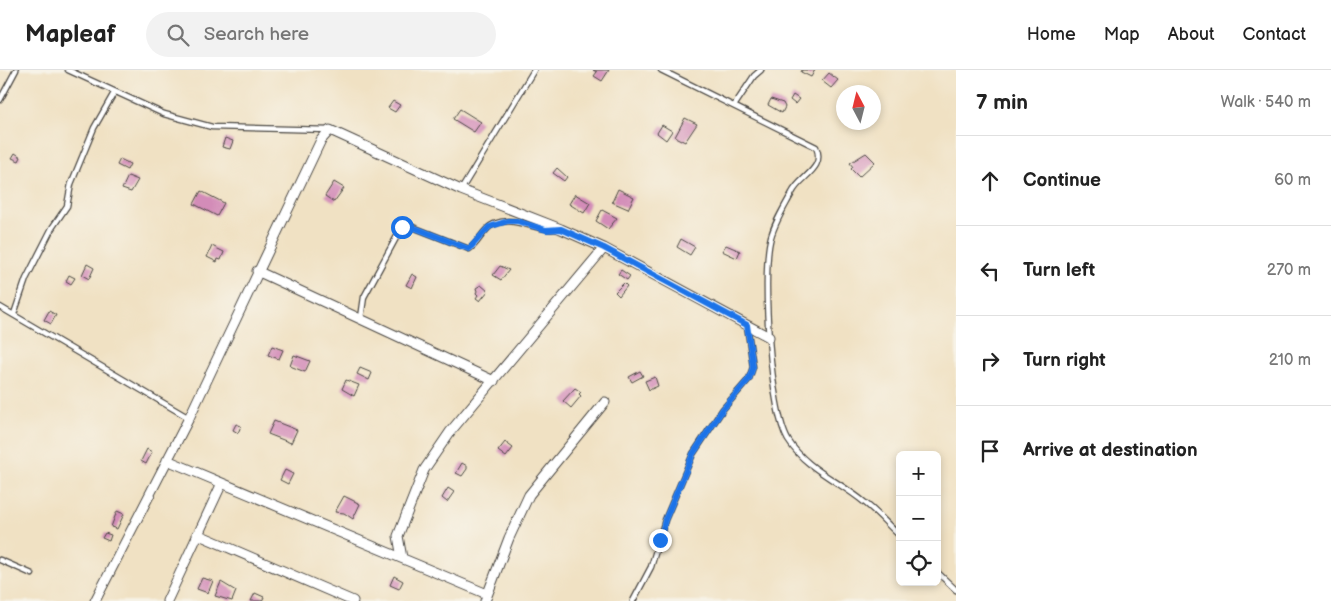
<!DOCTYPE html>
<meta charset="utf-8">
<style>
body{margin:0;font-family:"Balsamiq Sans",sans-serif;background:#f2f2f2;color:#222}
.controls{position:absolute;right:15px;bottom:15px;display:grid;overflow:hidden;border-radius:8px;box-shadow:0 2px 8px #0003}
.controls button{width:45px;height:45px;display:grid;place-items:center;padding:0;border:0;border-bottom:1px solid #e0e0e0;background:#fff;color:#222;font:25px sans-serif}
.compass{position:absolute;left:836px;top:15px;width:45px;height:45px;border-radius:50%;background:#fff;box-shadow:0 2px 8px #0003;rotate:353deg}
.stop{position:absolute;width:15px;height:15px;margin:-11px;border:4px solid #1a73e8;border-radius:50%;background:#fff}
.stop.end{background:#1a73e8;border-color:#fff;box-shadow:0 1px 5px #0008}
.list{margin:0;padding:0;list-style:none}
h2{display:flex;justify-content:space-between;align-items:center;height:65px;margin:0;padding:0 20px;font-size:21px}
h2 small{font-size:16px;font-weight:400;color:#767676}
.list li{display:grid;grid-template-columns:32px 1fr auto;gap:15px;align-items:center;box-sizing:border-box;height:90px;padding:0 20px;border-top:1px solid #e0e0e0}
.list b{display:block;font-size:19px;white-space:nowrap}
.list em{font-size:16px;font-style:normal;color:#767676}
.icon{flex:none;width:28px;height:28px;fill:none;stroke:currentColor;stroke-width:2;stroke-linecap:round;stroke-linejoin:round}
.map{position:relative;flex:none;width:956px;height:531px;overflow:hidden}
header{display:flex;align-items:center;gap:30px;box-sizing:border-box;height:70px;padding:0 25px;background:#fff;border-bottom:1px solid #e0e0e0}
header strong{font-size:24px}
nav{display:flex;gap:28px;margin-inline-start:auto;font-size:18px}
.search{width:350px;height:45px;background:#f2f2f2;display:flex;align-items:center;gap:12px;box-sizing:border-box;padding:0 18px;border-radius:28px;color:#767676;font-size:19px}
main{display:flex}
aside{flex:1;background:#fff}
.map>svg:first-child{display:block}
.building{fill:#d38cb8}
.lines{fill:none;stroke-linecap:round;stroke-linejoin:round}
.lane-casing{stroke:#494642;stroke-width:7}
.street-casing{stroke:#494642;stroke-width:11}
.lane{stroke:#fff;stroke-width:4.5}
.street{stroke:#fff;stroke-width:9}
.route{stroke:#1a73e8;stroke-width:6}
</style>
<header>
<strong>Mapleaf</strong>
<div class="search"><svg class="icon" aria-label="search" viewBox="0 0 24 24"><circle cx="10" cy="10" r="6"/><path d="M15 15l6 6"/></svg>Search here</div>
<nav><a>Home</a><a>Map</a><a>About</a><a>Contact</a></nav>
</header>
<main>
<div class="map">
<svg width="956" height="531" viewBox="0 0 956 531">
<rect width="100%" height="100%" fill="#f7f3e8"/>
<filter id="ink" filterUnits="userSpaceOnUse"><feTurbulence type="fractalNoise" baseFrequency=".02" numOctaves="2"/><feDisplacementMap in="SourceGraphic" scale="10" xChannelSelector="R" yChannelSelector="G"/><feConvolveMatrix kernelMatrix="1 2 1 2 8 2 1 2 1" color-interpolation-filters="sRGB"/></filter>
<filter id="wash" filterUnits="userSpaceOnUse"><feTurbulence type="fractalNoise" baseFrequency=".0096" numOctaves="4" result="noise"/><feDisplacementMap in="SourceGraphic" scale="20" xChannelSelector="R" yChannelSelector="G"/><feGaussianBlur stdDeviation="1.12" result="paint"/><feColorMatrix in="noise" values="0 0 0 0 0 0 0 0 0 0 0 0 0 0 0 0 0 1.4 0 .05"/><feComposite in="paint" operator="in"/></filter>
<g filter="url(#wash)">
<rect width="100%" height="100%" fill="#f0e1c3"/>
<g id="blocks">
<path class="building" d="M593,0h16l-7,11 -8,-5 3,-4z
M802,0h13l-4,7 -10,-5z
M829,3l9,7 -7,8 -9,-7z
M793,25l6,4 -4,5 -5,-4z
M771,29l12,4 2,4 -3,6 -14,-8z
M393,31l7,4 -5,7 -7,-4z
M460,39l21,13 -7,10 -21,-13z
M685,48l12,6 -12,18 -10,-5z
M662,55l10,6 -6,9 -9,-7z
M225,68l8,3 -3,8 -8,-2z
M15,83l6,4 -2,4 -7,-3z
M866,83l9,9 -16,15 -8,-8 2,-2 -3,-4z
M120,89l10,5 -3,6 -10,-5z
M557,98l10,9 -3,4 -11,-8z
M128,106l10,4 -7,12 -9,-3z
M334,112l10,6 -10,14 -9,-6z
M618,119l16,8 -6,12 -16,-7z
M201,121l23,12 -7,13 -23,-12z
M575,124l15,9 -6,10 -15,-9z
M602,140l15,8 -9,11 -12,-8z
M681,169l14,8 -5,8 -13,-8z
M726,175l14,6 -3,7 -15,-7z
M212,176l12,6 -3,8 -3,-1 -1,3 -10,-5z
M87,194l7,4 -5,11 -7,-4z
M500,196l9,4 -8,10 -8,-5z
M621,200l9,6 -3,4 -9,-6z
M412,204l5,3 -5,11 -6,-3z
M69,205l6,3 -4,6 -5,-3z
M624,213l3,3 -8,10 -4,-4z
M481,215l7,6 -8,10 -4,-3 2,-3 -2,-2 1,-2 -1,-3z
M49,241l7,4 -5,9 -7,-4z
M272,276l11,4 -4,9 -11,-4z
M294,285l16,6 -5,11 -15,-6z
M360,298l12,5 -3,7 -12,-6z
M640,301l3,5 -11,6 -3,-5z
M655,307l3,9 -9,4 -4,-9z
M346,310l13,5 -5,11 -12,-7z
M575,318l6,4 -2,2 2,2 -10,12 -8,-7z
M274,351l23,9 -6,13 -23,-9z
M236,354l5,2 -3,7 -5,-3z
M505,372l8,6 -7,9 -8,-6z
M147,379l5,3 -6,12 -5,-3z
M462,393l5,3v3l-5,7 -6,-3z
M285,400l8,4 -5,10 -8,-4z
M448,418l6,4 -7,10 -5,-4z
M344,426l16,8 -7,15 -9,-6 -9,-1z
M117,441l7,3 -7,15 -6,-2z
M105,463l6,2 -2,6 -7,-3z
M394,506l9,5 -4,8 -9,-4z
M202,508l11,3 -5,12 -11,-4z
M221,512l15,9 -4,10 -17,-5z
M255,523l9,4 -2,4h-11z"/>
</g>
</g>
<g filter="url(#ink)">
<use href="#blocks" fill-opacity="0" stroke="#494642" stroke-width="1"/>
<g class="lines">
<defs>
<path id="lane" d="M68,0l96,44 48,13 118,3
M661,0l155,77c10,22 -16,29 -24,46 -8,15 -19,32 -22,48 -8,36 0,168 18,199 18,29 51,41 76,62 13,10 24,23 36,34
M0,30l16,-30
M734,36l20,-30 7,-6
M461,120l73,-120
M0,237l189,111
M14,244l12,-35 26,-51 15,-22 4,-22 23,-56 20,-35
M361,248l3,-21 38,-70 8,-1 59,23c10,-5 13,-20 25,-25 22,-9 39,7 60,5
M0,490l32,14
M937,502l19,18
M633,531l18,-34 14,-47 28,-66 30,-45 26,-30 4,-12 -6,-42"/>
<path id="street" d="M257,201l237,110
M167,390l320,134
M197,464l156,67
M402,488l-4,-22 26,-66 26,-38 154,-184
M95,531l94,-183 132,-278 9,-10 131,60 100,39 43,19 165,89
M167,531l55,-118
M485,531l24,-63 20,-43 76,-93"/>
</defs>
<use href="#lane" class="lane-casing"/>
<use href="#street" class="street-casing"/>
<use href="#lane" class="lane"/>
<use href="#street" class="street"/>
</g>
</g>
<g class="lines" filter="url(#ink)">
<path class="route" d="M402,157l8,-1 59,23 20,-22 19,-6h9l29,9 15,-1 43,19 143,77 6,42 -4,12 -26,30 -30,45 -28,66 -5,20"/>
</g>
</svg>
<div class="controls">
<button>+</button>
<button>−</button>
<button><svg class="icon" aria-label="locate" viewBox="0 0 24 24"><circle cx="12" cy="12" r="6"/><path d="M12 2v4M12 18v4M2 12h4M18 12h4"/></svg></button>
</div>
<svg class="compass" viewBox="-18 -18 36 36"><path d="M0-13l5 13h-10z" fill="#e53935"/><path d="M0 13l5-13h-10z" fill="#767676"/></svg>
<div class="stop" style="left:402px;top:157px"></div>
<div class="stop end" style="left:660px;top:470px"></div>
</div>
<aside>
<h2>7 min<small>Walk · 540 m</small></h2>
<ul class="list">
<li><svg class="icon" aria-label="ahead" viewBox="0 0 24 24"><path d="M12 20V5M6 11l6-6 6 6"/></svg><div><b>Continue</b></div><em>60 m</em></li>
<li><svg class="icon" aria-label="left" viewBox="0 0 24 24"><path d="M17 20v-9H6M10 6l-5 5 5 5"/></svg><div><b>Turn left</b></div><em>270 m</em></li>
<li><svg class="icon" aria-label="right" viewBox="0 0 24 24"><path d="M7 20v-9h11M14 6l5 5-5 5"/></svg><div><b>Turn right</b></div><em>210 m</em></li>
<li><svg class="icon" aria-label="arrive" viewBox="0 0 24 24"><path d="M6 21V4h12l-3 4 3 4H6"/></svg><div><b>Arrive at destination</b></div></li>
</ul>
</aside>
</main>
